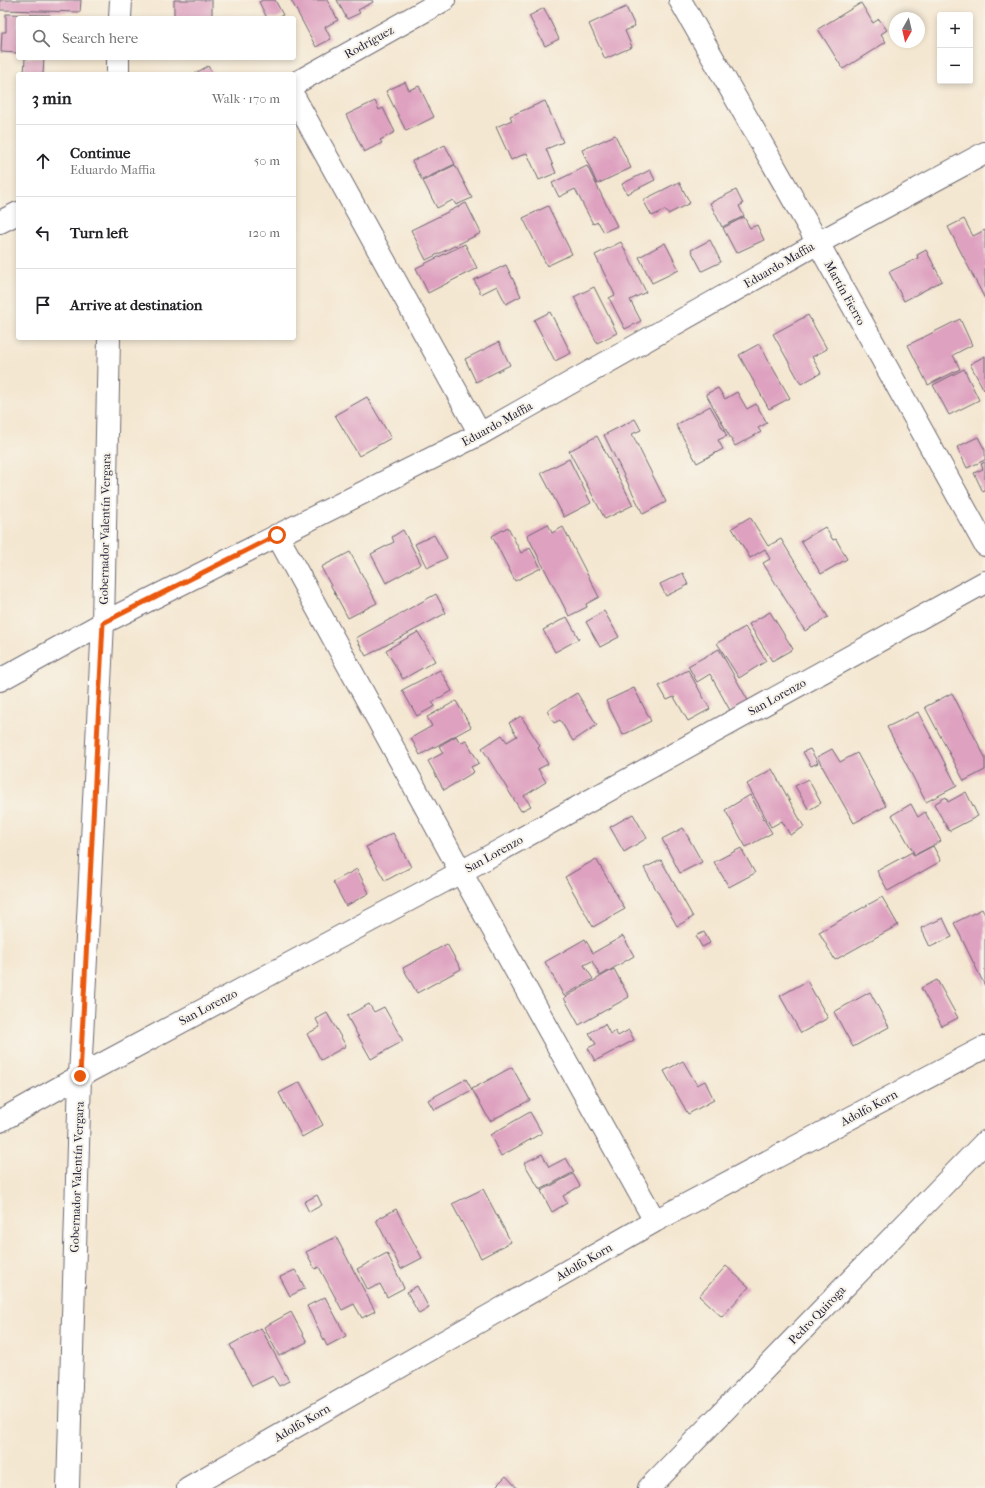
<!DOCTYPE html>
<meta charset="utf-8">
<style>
body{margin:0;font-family:"IM FELL French Canon",serif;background:#f2f2f2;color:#202124}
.controls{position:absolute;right:12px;top:12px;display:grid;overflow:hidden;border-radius:4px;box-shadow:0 2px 6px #0003}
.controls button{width:36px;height:36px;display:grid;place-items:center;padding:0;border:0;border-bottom:1px solid #e0e0e0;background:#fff;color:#202124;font:20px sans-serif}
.compass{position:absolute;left:889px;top:12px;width:36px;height:36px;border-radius:50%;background:#fff;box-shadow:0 2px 6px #0003;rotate:188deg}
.stop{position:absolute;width:12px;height:12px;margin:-9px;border:3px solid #ea580c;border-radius:50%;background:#fff}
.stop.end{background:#ea580c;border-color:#fff;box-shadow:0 1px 4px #0008}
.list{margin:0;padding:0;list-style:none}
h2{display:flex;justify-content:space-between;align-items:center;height:52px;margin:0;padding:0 16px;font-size:17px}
h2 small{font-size:13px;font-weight:400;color:#757577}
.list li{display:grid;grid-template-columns:26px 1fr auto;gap:12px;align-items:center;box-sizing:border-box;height:72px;padding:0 16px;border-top:1px solid #e0e0e0}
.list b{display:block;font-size:15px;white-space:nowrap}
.list p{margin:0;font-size:13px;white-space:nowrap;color:#757577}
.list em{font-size:13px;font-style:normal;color:#757577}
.icon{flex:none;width:22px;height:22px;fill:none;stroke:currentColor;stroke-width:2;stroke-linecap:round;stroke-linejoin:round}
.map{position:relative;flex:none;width:985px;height:1488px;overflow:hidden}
.search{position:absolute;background:#fff;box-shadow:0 2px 6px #0003;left:16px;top:16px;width:280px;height:44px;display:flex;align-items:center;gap:10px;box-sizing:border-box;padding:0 14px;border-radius:4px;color:#757577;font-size:15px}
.panel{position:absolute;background:#fff;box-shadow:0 2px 6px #0003;left:16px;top:72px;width:280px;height:268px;border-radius:4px}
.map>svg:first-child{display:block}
.building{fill:#dea1c0}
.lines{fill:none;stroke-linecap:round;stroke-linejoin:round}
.minor-casing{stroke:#6c6770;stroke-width:24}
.minor{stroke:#fff;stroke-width:22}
.route{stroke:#ea580c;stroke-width:5}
.labels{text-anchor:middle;stroke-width:4;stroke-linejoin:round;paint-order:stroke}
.street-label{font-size:12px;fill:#22223b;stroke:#f7f3e8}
</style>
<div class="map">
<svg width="985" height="1488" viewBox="0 0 985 1488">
<rect width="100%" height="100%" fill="#f7f3e8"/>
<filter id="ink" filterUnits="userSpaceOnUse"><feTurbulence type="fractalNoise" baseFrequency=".025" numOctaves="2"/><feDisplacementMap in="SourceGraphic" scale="8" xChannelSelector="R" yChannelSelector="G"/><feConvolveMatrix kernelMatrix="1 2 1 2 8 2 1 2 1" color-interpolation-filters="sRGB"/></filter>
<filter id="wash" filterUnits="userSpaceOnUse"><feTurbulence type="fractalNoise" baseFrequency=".012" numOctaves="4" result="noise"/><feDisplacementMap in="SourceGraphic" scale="16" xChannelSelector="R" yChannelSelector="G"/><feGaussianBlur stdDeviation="0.9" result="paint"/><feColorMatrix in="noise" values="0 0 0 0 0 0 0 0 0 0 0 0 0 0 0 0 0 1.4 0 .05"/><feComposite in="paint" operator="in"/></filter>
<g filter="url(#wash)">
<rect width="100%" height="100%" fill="#f4e7d1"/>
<g id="blocks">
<path class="building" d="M0,0h81l-1,12 -80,-2z
M174,0h38v18h-38z
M263,0h12l8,15 -7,3h-9l-8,-16z
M291,0h36l11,20 -13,7 6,12 -15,8z
M337,0h35l1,2 -15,8 2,3 -13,6z
M861,3l12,20 6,-4 8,11 -6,4 5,8 -43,27 -25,-40z
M626,7l9,19 -10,5 7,16 -27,12 -16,-35z
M544,8l15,31 -14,7 -16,-30z
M6,14l44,1v3h-32v35l-17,-1 1,-20h4z
M25,58h19l-1,16h-19z
M208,66l5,8h-19z
M405,82l4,8 10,-4 15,31 -28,14 -20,-40z
M375,101l4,9 4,-2 12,24 -15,8 2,3 -18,9 -18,-37z
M545,101l18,41 -17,7 10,24 -17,7 -12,-27 -16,7 -15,-33 16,-7 -2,-4z
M615,135l16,33 -34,16 -15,-34z
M445,145l10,19 -33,16 -10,-19z
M455,165l17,33 -16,7 -3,-5 -16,8 -14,-27z
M587,166l30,60 -13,6 -6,-10 -5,2 -18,-35 -16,8 -7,-14z
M650,170l5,10 -28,14 -5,-10z
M679,182l11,21 -22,11 -3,-4 -13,6 -9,-16z
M736,190l7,14 -4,2 5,10 -22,11 -12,-24z
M466,203l15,30 -55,27 -15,-30z
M548,206l24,48 -25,12 -24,-48z
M744,217l6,11 7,-3 7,15 -28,13 -13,-25z
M964,219l9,17 12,-6v69l-37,-72z
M710,240l11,22 -19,9 -11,-21z
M621,242l25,50 -16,8 11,21 -16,8 -16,-31 6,-3 -20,-40z
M665,243l14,27 -27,13 -13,-26z
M465,244l12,24 -49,25 -12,-25z
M926,250l16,31 -38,20 -15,-29 29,-14 -1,-3z
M506,265l15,31 -15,8 -9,-18 -16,8 -7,-14z
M594,287l23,46 -20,10 -23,-46z
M550,312l21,41 -16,8 -21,-41z
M808,315l19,34 -15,8 9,16 -20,11 -28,-50z
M960,319l12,26 -19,10 7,14 -32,16 -20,-40z
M499,342l11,23 -34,17 -11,-23z
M759,344l31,54 -21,11 -30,-54z
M985,356v33l-1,1 -14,-26z
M964,369l15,31 -30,15 -16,-30z
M718,388l7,11 12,-7 10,17 9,-5 11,19 -9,5 3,4 -26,14 -29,-52z
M367,397l24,41 -32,18 -24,-41z
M710,406l17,30 -9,4 5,9 -26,14 -21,-38z
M635,419l6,11 -9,4 34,68 -23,12 -39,-79z
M597,436l36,69 -28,14 -36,-68z
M978,437l7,13v10l-18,8 -10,-21z
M569,459l22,44 -27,14 -23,-44z
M985,462v29l-2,1 -9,-19 9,-4 -2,-5z
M750,517l18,29 13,-7 47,78 -23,14 -42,-68 7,-4 -5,-10 -15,9 -18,-30z
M548,524l4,9 11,-6 36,70 -13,7 1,3 -18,9 -42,-81z
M508,527l13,26 9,-5 11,20 -26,13 -23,-45z
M825,527l8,13 3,-1 11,20 -26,15 -20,-33z
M403,530l18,34 -35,19 -15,-29 23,-12 -2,-5z
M434,535l13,23 -20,10 -12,-24z
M350,552l27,51 -29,15 -27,-51z
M683,573l5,12 -22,11 -6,-12z
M436,594l10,19 -80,43 -10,-18z
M604,611l15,26 -19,10 -14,-25z
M770,612l23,37 -21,12 -23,-37z
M567,617l12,22 -24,13 -12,-22z
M745,627l21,34 -27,17 -22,-35z
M418,632l17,29 -32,18 -17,-29z
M719,649l31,55 -18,10 -22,-40 -13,8 -9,-16z
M440,670l12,21 -20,11 3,4 -18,10 -15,-26z
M688,670l22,39 -22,12 -14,-24 -7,3 -8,-14z
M634,688l17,33 -28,14 -17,-34z
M577,693l20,32 -24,16 -13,-21 -6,3 -7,-12z
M952,693l33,64v13l-21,11 -39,-74z
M456,701l15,26 -51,28 -9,-17 21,-12 -5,-9z
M918,712l39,74 -31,16 -39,-75z
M521,716l19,30 -2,2 10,16 -10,5 8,13 -22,14 7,10 -10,5 -39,-63 20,-13 5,7 10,-6 -8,-13z
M456,736l4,7 6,-3 13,23 -8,4 3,5 -30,18 -16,-29 15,-8 -4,-7z
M810,749l8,14 -7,3 -8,-14z
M832,749l8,13 17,-9 29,53 -32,17 -37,-66z
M772,769l32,58 -14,8 -8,-14 -11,6 -24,-43z
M808,779l13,24 -12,7 -14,-24z
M966,792l12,24 -29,15 -15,-27 12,-7 2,5z
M750,795l22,38 -26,14 -21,-37z
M911,804l7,13 7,-5 16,29 -26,14 -23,-40z
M633,814l14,24 -23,14 -14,-25z
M683,828l19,34 -22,11 -18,-34z
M393,833l18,34 -26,14 -19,-34z
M933,846l8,15 -53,30 -11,-20 35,-19 2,4z
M741,848l14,25 -26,14 -15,-25z
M596,859l29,50 -32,18 -28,-50z
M661,860l32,57 -16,9 -33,-58z
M357,869l12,24 -23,13 -13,-24z
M882,897l16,28 -63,35 -16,-28z
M982,909l3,6v71l-31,-63z
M943,918l9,19 -22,10 -9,-19z
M704,932l6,11 -8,4 -6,-11z
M623,936l11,20 -34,20 -8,-15 -8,4 9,14 -29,17 -19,-34 40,-23 8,14z
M447,944l14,25 -44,24 -14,-25z
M614,969l15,28 -50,28 -15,-27z
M937,980l21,38 -16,8 -21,-38z
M807,981l21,37 -27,15 -21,-37z
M870,992l19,35 -36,20 -19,-35z
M369,1004l5,8 10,-5 19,34 -32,18 -24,-43z
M327,1013l19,33 -25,14 -14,-26 13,-7 -4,-8z
M605,1024l5,10 5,-3 3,5 11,-6 5,10 -39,21 -7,-13 8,-4 -7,-11z
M683,1061l14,24 8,-4 9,19 -26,14 -24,-43z
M512,1067l18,33 -40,21 -18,-32z
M466,1079l6,11 -38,20 -6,-10z
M300,1082l23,43 -21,12 -23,-44z
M530,1112l12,21 -41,23 -11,-21z
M542,1154l7,13 17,-9 8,14 -34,18 -16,-27z
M573,1174l7,12 -17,10 4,7 -15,9 -11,-21z
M483,1189l28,53 -30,16 -29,-54z
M317,1195l5,10 -13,7 -5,-10z
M396,1209l26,49 -21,11 -25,-49z
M336,1237l39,74 -13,7 -8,-14 -12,6 -23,-43 -4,2 -9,-17z
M387,1253l17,35 -17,9 -7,-13 -12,6 -11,-21z
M726,1266l23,21 -27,30 -23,-21z
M295,1270l10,18 -15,8 -10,-19z
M417,1286l12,22 -10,6 -12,-22z
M325,1297l21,39 -19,10 -20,-40z
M291,1312l16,30 -28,14 -15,-29z
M261,1328l28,53 -10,5 -6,-10 -21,10 -22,-41z
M506,1476l11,12h-23z"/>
</g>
</g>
<g filter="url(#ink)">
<use href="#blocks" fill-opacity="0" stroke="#6c6770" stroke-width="1"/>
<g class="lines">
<defs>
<path id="minor" d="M680,0l138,243 167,302
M120,18l1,-18
M118,74v-16
M294,84l150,-84
M294,97l186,337
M0,222l18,-9
M277,535l184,337 194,349
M0,680l103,-57 377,-189 338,-191 167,-90
M0,1121l80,-45 381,-204 524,-290
M68,1488l12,-412 23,-453 6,-285
M188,1488l467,-267 330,-174
M649,1488l336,-346"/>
</defs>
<use href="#minor" class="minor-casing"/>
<use href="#minor" class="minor"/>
</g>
</g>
<g class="lines" filter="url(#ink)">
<path class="route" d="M80,1076l23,-453 174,-88"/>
</g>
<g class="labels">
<g class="street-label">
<text transform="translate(369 42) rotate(-29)" y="4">Rodríguez</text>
<text transform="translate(779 265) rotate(-30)" y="4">Eduardo Maffia</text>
<text transform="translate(845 293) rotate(61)" y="4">Martín Fierro</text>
<text transform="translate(497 424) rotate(-29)" y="4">Eduardo Maffia</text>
<text transform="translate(105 529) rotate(-89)" y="4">Gobernador Valentín Vergara</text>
<text transform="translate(777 697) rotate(-29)" y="4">San Lorenzo</text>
<text transform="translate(494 854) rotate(-29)" y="4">San Lorenzo</text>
<text transform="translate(208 1007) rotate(-28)" y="4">San Lorenzo</text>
<text transform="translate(869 1108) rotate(-28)" y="4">Adolfo Korn</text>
<text transform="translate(77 1177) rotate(-88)" y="4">Gobernador Valentín Vergara</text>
<text transform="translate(584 1262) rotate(-30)" y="4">Adolfo Korn</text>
<text transform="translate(817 1315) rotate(-46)" y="4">Pedro Quiroga</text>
<text transform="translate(302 1423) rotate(-30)" y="4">Adolfo Korn</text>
</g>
</g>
</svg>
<div class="controls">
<button>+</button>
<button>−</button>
</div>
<svg class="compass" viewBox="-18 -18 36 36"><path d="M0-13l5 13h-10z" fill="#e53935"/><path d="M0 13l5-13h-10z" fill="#757577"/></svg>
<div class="stop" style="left:277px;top:535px"></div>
<div class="stop end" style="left:80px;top:1076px"></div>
<div class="search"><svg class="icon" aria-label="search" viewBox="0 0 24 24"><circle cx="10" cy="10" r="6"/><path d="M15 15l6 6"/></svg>Search here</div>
<section class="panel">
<h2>3 min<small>Walk · 170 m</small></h2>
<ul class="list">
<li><svg class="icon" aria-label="ahead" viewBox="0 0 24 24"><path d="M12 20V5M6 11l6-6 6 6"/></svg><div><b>Continue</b><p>Eduardo Maffia</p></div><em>50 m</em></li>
<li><svg class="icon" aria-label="left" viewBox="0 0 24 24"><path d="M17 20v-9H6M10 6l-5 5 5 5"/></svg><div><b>Turn left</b></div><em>120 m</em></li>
<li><svg class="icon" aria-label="arrive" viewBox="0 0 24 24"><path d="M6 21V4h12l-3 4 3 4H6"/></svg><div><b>Arrive at destination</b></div></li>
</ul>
</section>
</div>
